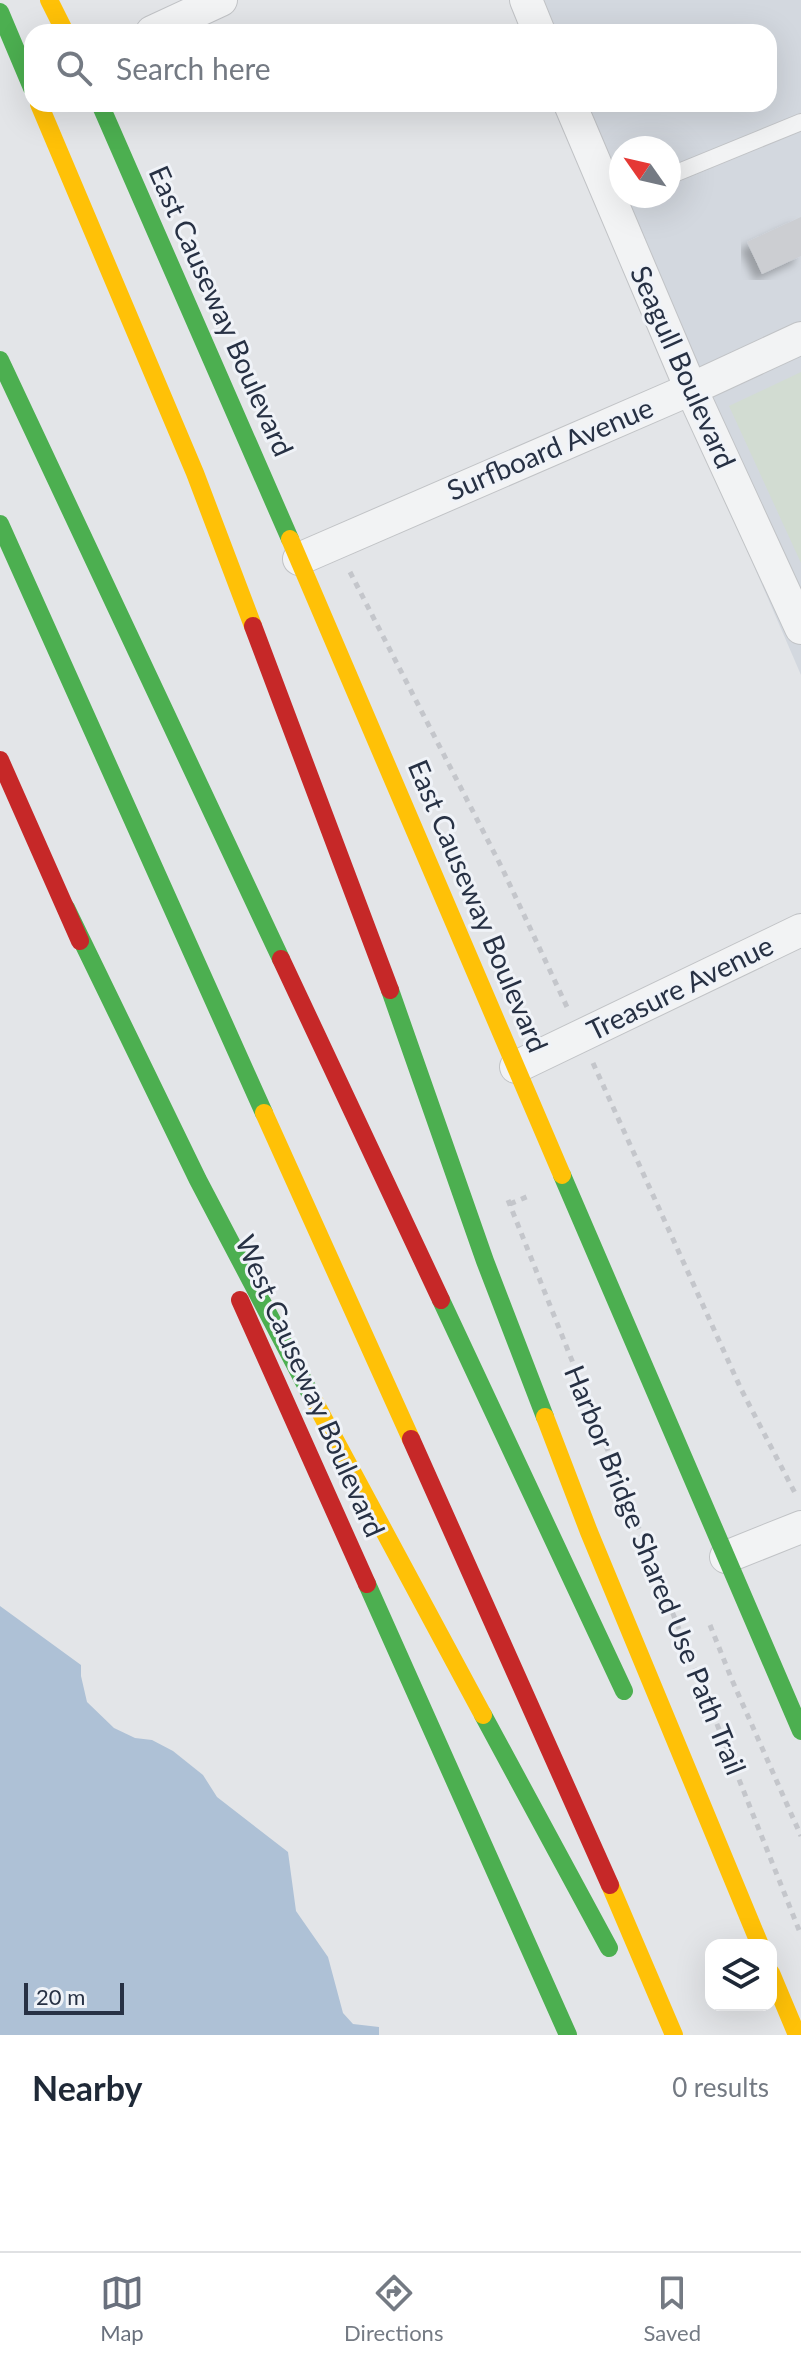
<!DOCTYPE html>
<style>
body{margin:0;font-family:Lato,sans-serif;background:#f6f6f7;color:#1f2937}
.controls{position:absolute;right:24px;bottom:24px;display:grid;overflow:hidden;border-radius:16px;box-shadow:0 8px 32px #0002}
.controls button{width:72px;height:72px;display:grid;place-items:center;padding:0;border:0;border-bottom:2px solid #e0e1e3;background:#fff;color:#1f2937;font:40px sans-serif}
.compass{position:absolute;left:609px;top:136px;width:72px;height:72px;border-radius:50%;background:#fff;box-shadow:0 8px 32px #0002;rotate:304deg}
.scale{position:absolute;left:24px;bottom:20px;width:100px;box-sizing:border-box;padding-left:8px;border:4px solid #273144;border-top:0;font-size:22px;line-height:28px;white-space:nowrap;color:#273144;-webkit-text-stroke:6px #f0f3f8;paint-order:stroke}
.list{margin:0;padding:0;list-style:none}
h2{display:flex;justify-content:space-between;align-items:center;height:104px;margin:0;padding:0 32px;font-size:34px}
h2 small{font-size:26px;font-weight:400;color:#747a83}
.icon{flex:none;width:44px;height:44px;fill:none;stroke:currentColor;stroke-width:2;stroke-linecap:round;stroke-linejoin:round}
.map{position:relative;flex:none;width:801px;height:2035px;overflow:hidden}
.search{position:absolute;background:#fff;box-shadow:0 8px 32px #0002;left:24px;right:24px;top:24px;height:88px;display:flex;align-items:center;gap:20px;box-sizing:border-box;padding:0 28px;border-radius:24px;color:#747a83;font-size:30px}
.sheet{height:216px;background:#fff}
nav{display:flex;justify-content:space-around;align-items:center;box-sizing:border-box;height:112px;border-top:2px solid #e0e1e3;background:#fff;font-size:22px;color:#747a83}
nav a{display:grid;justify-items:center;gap:4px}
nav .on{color:#69707d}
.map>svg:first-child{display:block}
.built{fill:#d3d8df;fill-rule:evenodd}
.green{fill:#d2dcd2}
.water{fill:#aec1d6}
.building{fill:#ccced2;filter:url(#shadow)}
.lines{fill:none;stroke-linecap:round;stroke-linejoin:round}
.lane-casing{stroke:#c1c3c6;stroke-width:18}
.street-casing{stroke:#c1c3c6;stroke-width:34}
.path{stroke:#c4c6cb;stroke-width:5;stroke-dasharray:6 6;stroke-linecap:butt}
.lane{stroke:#f2f3f4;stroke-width:16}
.street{stroke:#f2f3f4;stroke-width:32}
.fast{stroke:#4caf50;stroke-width:18}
.slow{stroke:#ffc107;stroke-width:18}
.jam{stroke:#c62828;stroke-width:18}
.labels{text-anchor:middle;stroke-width:6;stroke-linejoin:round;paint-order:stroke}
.street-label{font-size:28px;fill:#273144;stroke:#f0f3f8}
</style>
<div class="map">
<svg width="801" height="2035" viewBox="0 0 801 2035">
<defs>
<filter id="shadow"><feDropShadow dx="-7" dy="7" stdDeviation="4" flood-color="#0004"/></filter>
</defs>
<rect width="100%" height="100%" fill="#e3e5e8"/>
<path class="built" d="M509,0h292v675l-247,-571h215v-72h-246zM621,148h48v48h-48z"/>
<path class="green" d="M801,372v191l-72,-157z"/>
<path class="water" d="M0,1606l81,59v11l6,26 27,26 21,10 17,2 21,11 30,24 14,22 71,55 8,59 32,46 15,56 10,11 26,3v8h-379z"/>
<path class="building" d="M801,217v39l-39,18 -15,-32z"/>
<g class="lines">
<defs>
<path id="lane" d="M669,176l132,-54"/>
<path id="street" d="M526,0l13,32
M152,32l69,-32
M570,104l121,285 110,239
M299,559l392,-170 110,-51
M516,1067l285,-137
M726,1557l75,-30"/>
</defs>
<use href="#lane" class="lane-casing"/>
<use href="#street" class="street-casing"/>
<path class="path" d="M350,572l152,296 65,139
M593,1063l148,326 55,106
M508,1200l293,735
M510,1204l21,-9
M710,1625l22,55 69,156"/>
<use href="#lane" class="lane"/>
<use href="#street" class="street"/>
<path class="fast" d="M0,12l32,76
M100,104l190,435
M0,360l281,599
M0,524l264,589
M66,908l132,272 114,217
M390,990l95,271 60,156
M562,1175l239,556
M441,1300l183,391
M367,1584l201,451
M483,1715l126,233"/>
<path class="slow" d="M49,0l16,32
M39,104l156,369 58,153
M290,539l272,636
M264,1113l147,326
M312,1397l171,318
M545,1417l44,115 171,413
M610,1885l64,150
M771,1973l26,62"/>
<path class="jam" d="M253,626l137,364
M0,760l80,181
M281,959l160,341
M240,1300l127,284
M411,1439l199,446"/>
</g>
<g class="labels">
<g class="street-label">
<text transform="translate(221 311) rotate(66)" y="10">East Causeway Boulevard</text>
<text transform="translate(683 367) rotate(66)" y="10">Seagull Boulevard</text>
<text transform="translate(550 449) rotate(-23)" y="10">Surfboard Avenue</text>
<text transform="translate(478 906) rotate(67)" y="10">East Causeway Boulevard</text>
<text transform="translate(680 988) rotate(-26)" y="10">Treasure Avenue</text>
<text transform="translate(310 1386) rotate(66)" y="10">West Causeway Boulevard</text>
<text transform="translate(655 1570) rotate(68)" y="10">Harbor Bridge Shared Use Path Trail</text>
</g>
</g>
</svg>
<div class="controls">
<button><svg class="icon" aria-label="layers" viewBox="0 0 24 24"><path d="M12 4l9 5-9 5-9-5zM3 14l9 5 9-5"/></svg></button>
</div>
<svg class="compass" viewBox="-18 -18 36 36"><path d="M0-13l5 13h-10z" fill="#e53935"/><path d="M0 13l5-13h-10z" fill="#747a83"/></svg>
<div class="scale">20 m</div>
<div class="search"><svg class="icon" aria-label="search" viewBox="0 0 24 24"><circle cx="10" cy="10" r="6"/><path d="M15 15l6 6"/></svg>Search here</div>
</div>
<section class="sheet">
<h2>Nearby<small>0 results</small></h2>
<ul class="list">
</ul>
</section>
<nav>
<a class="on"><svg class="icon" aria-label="map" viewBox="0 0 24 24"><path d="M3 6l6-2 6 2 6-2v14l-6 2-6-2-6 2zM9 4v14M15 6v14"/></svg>Map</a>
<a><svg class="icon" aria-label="directions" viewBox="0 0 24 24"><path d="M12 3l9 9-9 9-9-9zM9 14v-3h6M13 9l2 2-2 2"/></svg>Directions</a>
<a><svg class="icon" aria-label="saved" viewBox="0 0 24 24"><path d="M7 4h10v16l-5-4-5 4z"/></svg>Saved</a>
</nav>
